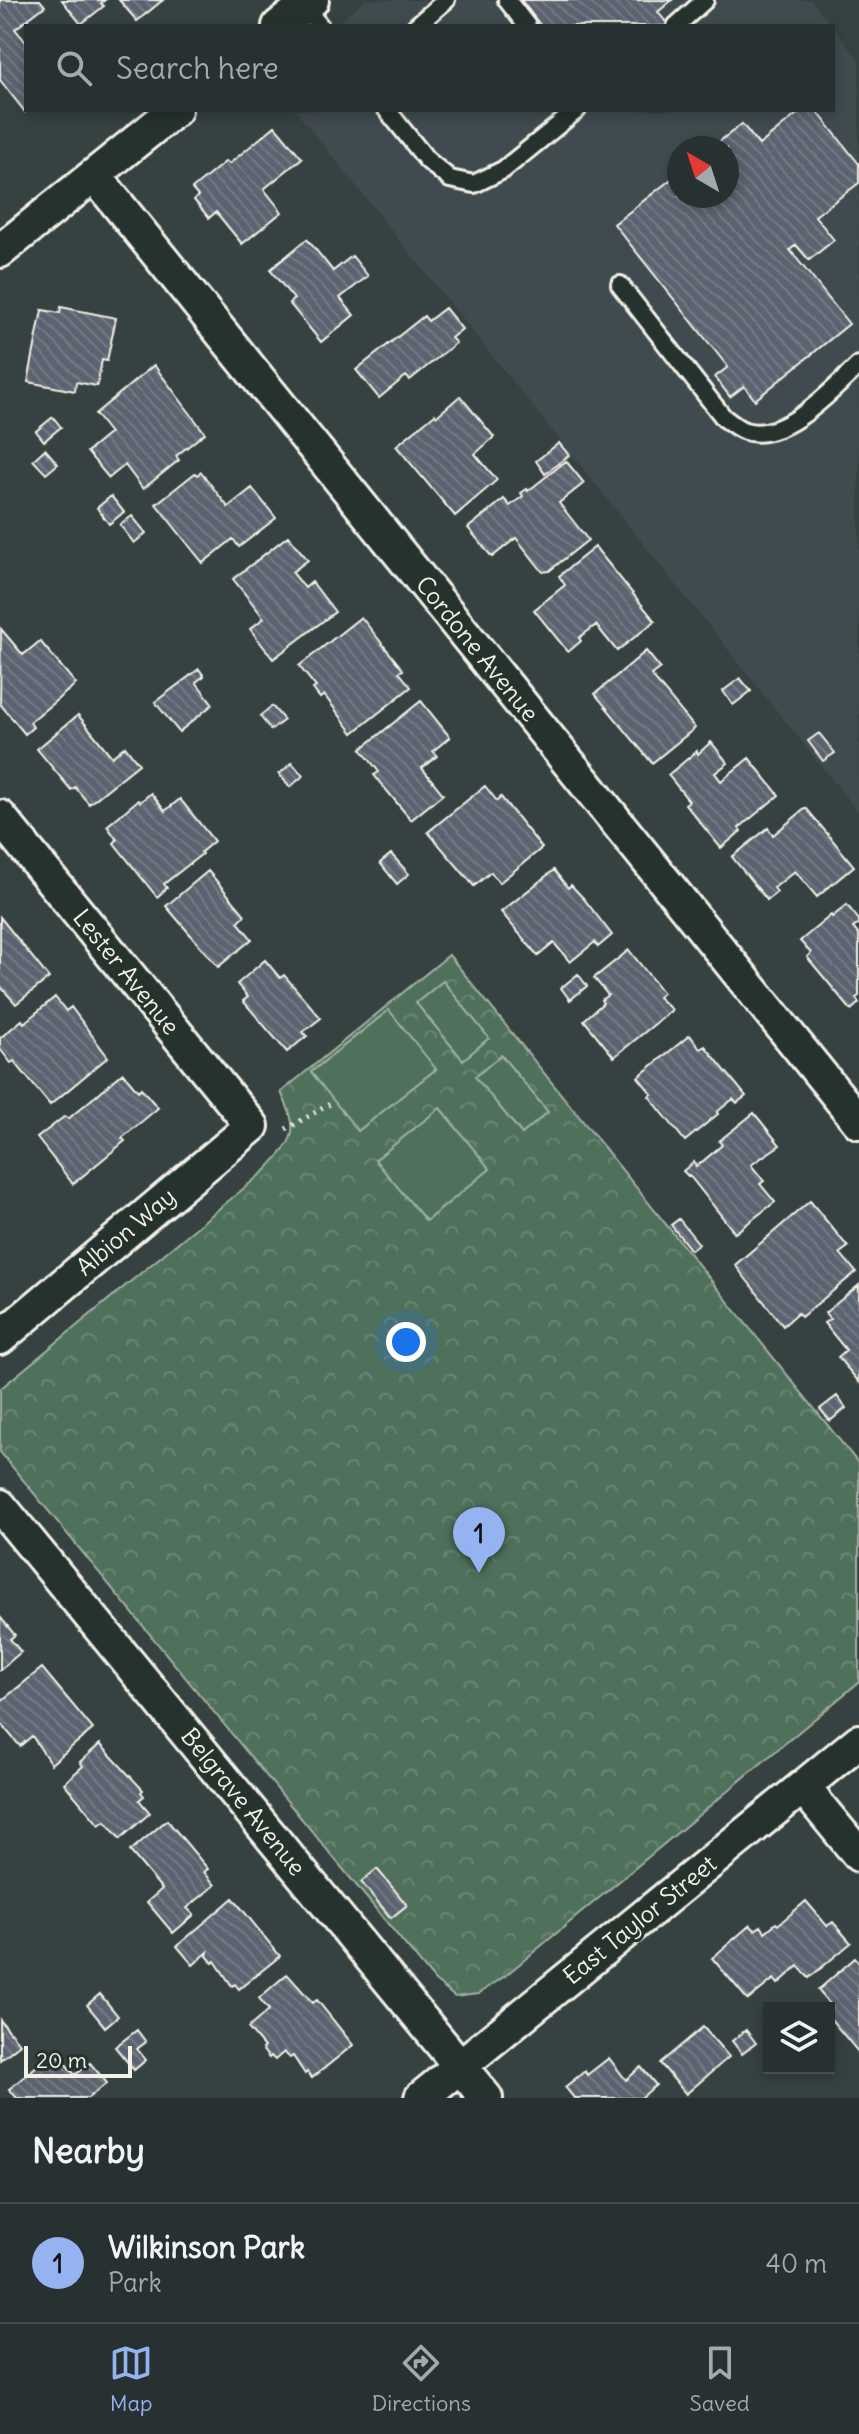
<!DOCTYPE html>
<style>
body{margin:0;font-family:Delius,sans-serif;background:#303939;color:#f1f3f6}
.controls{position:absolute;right:24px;bottom:24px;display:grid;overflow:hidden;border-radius:0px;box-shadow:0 4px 12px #0003}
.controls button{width:72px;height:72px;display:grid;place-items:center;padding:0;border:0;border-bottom:2px solid #444c4d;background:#283131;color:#f1f3f6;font:40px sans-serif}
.compass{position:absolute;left:667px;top:136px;width:72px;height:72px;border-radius:50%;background:#283131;box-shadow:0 4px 12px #0003;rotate:321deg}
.scale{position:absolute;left:24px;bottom:20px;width:108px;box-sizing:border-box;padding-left:8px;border:4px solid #f4f1e8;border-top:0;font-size:22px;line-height:28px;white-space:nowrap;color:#f4f1e8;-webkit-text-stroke:6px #26332d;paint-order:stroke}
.you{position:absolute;left:406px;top:1342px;width:28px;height:28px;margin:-20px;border:6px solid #fff;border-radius:50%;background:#1a73e8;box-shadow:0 0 0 12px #1a73e833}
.badge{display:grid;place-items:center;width:52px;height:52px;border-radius:50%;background:#95b2f1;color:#111;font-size:26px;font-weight:700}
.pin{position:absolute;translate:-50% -66px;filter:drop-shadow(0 2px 4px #0008)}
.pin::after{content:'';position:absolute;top:42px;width:28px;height:24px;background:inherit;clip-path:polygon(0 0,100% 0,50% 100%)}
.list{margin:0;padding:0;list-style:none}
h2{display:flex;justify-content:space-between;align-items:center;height:104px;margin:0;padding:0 32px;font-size:34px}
h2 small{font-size:26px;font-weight:400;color:#a5a9ab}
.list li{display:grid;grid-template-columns:52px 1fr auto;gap:24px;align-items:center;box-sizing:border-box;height:120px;padding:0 32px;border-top:2px solid #444c4d}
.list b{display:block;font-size:30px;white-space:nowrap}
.list p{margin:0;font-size:26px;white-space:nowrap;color:#a5a9ab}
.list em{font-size:26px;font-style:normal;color:#a5a9ab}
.icon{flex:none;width:44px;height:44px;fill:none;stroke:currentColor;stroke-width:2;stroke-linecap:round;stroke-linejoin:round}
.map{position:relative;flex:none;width:859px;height:2098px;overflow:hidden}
.search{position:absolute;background:#283131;box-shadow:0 4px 12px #0003;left:24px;right:24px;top:24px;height:88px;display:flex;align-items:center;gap:20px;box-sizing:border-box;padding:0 28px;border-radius:0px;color:#a5a9ab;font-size:30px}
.sheet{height:224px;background:#283131}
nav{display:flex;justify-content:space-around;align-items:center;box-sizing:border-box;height:112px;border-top:2px solid #444c4d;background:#283131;font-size:22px;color:#a5a9ab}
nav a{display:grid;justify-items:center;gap:4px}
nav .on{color:#95b2f1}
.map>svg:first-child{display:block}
.built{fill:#414b4f;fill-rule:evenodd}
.forest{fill:url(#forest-crowns);stroke:#a2b1a2;stroke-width:2}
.pitch{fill:#50715b;stroke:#a2b1a2;stroke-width:2}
.building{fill:url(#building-back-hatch);stroke:#f4f1e8;stroke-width:2}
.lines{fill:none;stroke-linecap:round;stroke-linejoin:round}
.lane-casing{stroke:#f4f1e8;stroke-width:22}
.street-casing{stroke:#f4f1e8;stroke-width:38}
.path{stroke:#f4f1e8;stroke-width:5;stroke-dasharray:2 6;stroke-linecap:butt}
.lane{stroke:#26332d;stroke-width:16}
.street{stroke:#26332d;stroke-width:32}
.labels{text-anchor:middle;stroke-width:6;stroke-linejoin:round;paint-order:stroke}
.street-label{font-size:24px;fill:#f4f1e8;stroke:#26332d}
</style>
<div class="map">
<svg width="859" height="2098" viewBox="0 0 859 2098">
<defs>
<pattern id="forest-crowns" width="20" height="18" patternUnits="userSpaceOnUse" patternTransform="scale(2)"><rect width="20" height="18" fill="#50715b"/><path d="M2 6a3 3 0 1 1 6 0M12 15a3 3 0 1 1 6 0" fill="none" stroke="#6a8673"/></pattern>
<pattern id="building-back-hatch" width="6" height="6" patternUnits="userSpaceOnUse" patternTransform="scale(2)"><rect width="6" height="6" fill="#5b6370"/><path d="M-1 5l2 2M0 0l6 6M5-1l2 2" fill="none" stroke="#737a84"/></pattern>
</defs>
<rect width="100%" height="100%" fill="#364141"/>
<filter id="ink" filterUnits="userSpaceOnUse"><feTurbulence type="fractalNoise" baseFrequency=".0125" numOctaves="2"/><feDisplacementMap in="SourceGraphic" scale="16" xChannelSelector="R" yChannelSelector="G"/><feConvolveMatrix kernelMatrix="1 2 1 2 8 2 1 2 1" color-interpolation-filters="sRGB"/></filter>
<g filter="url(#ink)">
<path class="built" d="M365,0h446l21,26h-498z
M833,28l26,32v753l-564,-703h538zM679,148h48v48h-48z"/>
<path class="forest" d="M449,955l410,509v218l-354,294 -27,18 -23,3 -20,-16 -435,-529v-63l266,-219c29,-31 34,-38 15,-78z"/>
<path class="pitch" d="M443,981l46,57 -26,22 -47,-57z
M389,1010l47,59 -78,62 -47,-59z
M501,1055l47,57 -26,22 -47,-57z
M440,1108l50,61 -64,52 -51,-61z"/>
<path class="building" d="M0,0h40l5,6 -30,23 11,13 1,68 -2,2 -25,-32z
M62,0h43l-4,3 3,3 -23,18z
M119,0h44l-26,21z
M521,0h151l-14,12 11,14h-128z
M802,110h14l43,54v19l-44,33 19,24 -25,20 -13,-15 -6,5 59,74 -94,76 -11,-14 -14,11 -15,-20 13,-10 -114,-143 65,-51v23h48v-48h-16l31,-24 17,21z
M275,126l27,32 -38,31 18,23 -40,32 -26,-32 -7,6 -15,-18 4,-4 -6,-7 34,-28 3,3z
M307,239l26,32 19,-15 16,20 -28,22 14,17 -33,27 -32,-39 5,-4 -24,-29z
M61,307l55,11 -9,43 -5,-1 -5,26 -21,-4 -1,9 -47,-9 14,-72 18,3z
M445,308l17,21 -11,9 5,5 -46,37 -4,-4 -27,22 -23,-28 68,-54 4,5z
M154,365l51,68 -29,23 3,4 -36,29 -18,-24 -16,13 -22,-26 23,-19 -15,-19z
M460,396l34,41 -19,17 22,26 -42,36 -59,-70 39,-32 2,2z
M53,417l8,10 -17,14 -8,-10z
M559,443l10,12 -24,19 -9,-13z
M45,449l13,15 -12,10 -13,-14z
M566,461l18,22 -25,20 29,37 -39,31 -6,1 -27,-34 -24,19 -24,-29 36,-29 6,7 13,-10 -2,-3 6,-4 1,2z
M201,472l27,35 24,-19 24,30 -37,29 -6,-8 -30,24 -47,-59 39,-31 2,2z
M111,496l13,16 -15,12 -12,-16z
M132,516l14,17 -12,10 -14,-18z
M288,536l20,24 -16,12 13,16 7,-6 23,30 -62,47 -23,-30 14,-11 -31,-39z
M595,547l60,74 -38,30 -21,-26 -17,13 2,3 -13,11 -34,-42 31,-25 -6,-9z
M361,617l42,53 -4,2 12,15 -58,46 -29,-38 -4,3 -7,-9 3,-2 -17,-21z
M1,629l22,26 17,-14 36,43 -46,38 3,5 -8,7 -25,-30z
M646,651l14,17 -9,7 44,53 -43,35 -57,-69z
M199,669l5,7 -8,6 17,22 -34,28 -24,-30z
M740,678l11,13 -18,14 -10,-14z
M421,701l29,36 -17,14 4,5 -15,12 21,26 -32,26 -37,-45 5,-3 -18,-23z
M272,706l12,14 -13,10 -11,-14z
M78,715l34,42 13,-11 14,18 -50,40 -14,-17 -4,3 -34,-41z
M819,733l16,20 -12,8 -15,-20z
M711,742l17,21 -13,10 6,8 28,-23 30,37 -40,33 2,3 -20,17 -36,-44 4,-3 -21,-26 29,-24 1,3z
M292,763l11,13 -13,11 -11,-13z
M485,786l12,15 4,-4 41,51 -43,35 -8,-11 -17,14 -46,-54z
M151,793l14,18 15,-12 34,42 -13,11 1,2 -38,30 3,4 -10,9 -43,-54 3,-3 -10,-14 31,-26 2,2z
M806,808l48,58 -37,31 -22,-26 -21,17 3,4 -10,8 -35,-43 36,-29 5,7z
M391,854l18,20 -12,10 -17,-21z
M554,870l14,18 3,-3 13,14 28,36 -14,12 -3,-5 -25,20 -16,-19 -16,13 -37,-44z
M208,871l37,44 -7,7 14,17 -34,28 -52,-61z
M847,905l12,15v4l-6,4 6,7v61l-3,2 3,5 -8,7 -44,-53 4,-4 -11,-12 31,-26 1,2z
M0,917l49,61 -33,26 -16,-18z
M629,950l34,43 -5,4 14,13 -58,47 -30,-37 19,-17 -2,-3 7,-5 -14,-17z
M265,960l15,18 4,-3 37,43 -18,14 4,4 -20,16 -44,-51 5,-4 -11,-13z
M578,974l9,12 -17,14 -9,-12z
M55,997l11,14 5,-4 37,50 -58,48 -36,-44 -3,2 -11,-14v-11l22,-18 2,3z
M690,1035l10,14 5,-3 41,50 -9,7 -4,-4 -16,13 1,2 -33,27 -36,-45 3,-2 -14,-17z
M123,1073l15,18 3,-3 17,20 -36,30 3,3 -52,43 -36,-46 28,-22 3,3z
M754,1113l26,32 -29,20 13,16 -4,3 15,18 -40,31 -46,-58 -1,1 -5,-5 11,-9 2,5 26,-22 -3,-4z
M810,1201l38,46 -8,6 16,19 -55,45 -3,-4 -15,13 -48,-61z
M679,1219l20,25 -8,6 -20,-25z
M859,1285v97l-21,-25 8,-7 -22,-27 6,-4 -5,-6z
M837,1396l9,12 -16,13 -10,-12z
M0,1617l15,18 -5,4 11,13 -21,18z
M42,1668l51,61 -42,35 -19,-28 -12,10 -20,-23v-21z
M100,1744l43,46 -2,2 3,4 -5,4 11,13 -30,26 -15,-18 -6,4 -35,-42 19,-17 -3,-4z
M167,1820l41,49 -4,3 11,13 -28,23 7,7 -21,18 -26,-31 15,-13 -32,-38z
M377,1869l30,36 -16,13 -30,-36z
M233,1898l47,58 -41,33 -4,-5 -3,2 -17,-25 -2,2 -6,-7 1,-4 -15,13 -16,-19z
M806,1901l21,25 6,-4 18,21 -42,35 -11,-12 -20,18 -4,-5 -26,21 -36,-42 38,-33 5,5 6,-4 4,6 11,-9 2,2z
M855,1958l4,5v90l-30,-36v-8l3,-2 -14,-17z
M287,1974l26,29 4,-3 36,45 -41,33 -5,-6 -2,2 -12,-18 -3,2 -6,-6 -9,8 -4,-4 -2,2 -7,-9 2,-2 -16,-19 21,-18 -10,-12z
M100,1994l18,22 -13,11 -18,-22z
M0,2020l20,24 -20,16z
M703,2027l26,30 -43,37 -26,-31z
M137,2030l9,12 -9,7 9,11 -12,10 -19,-23z
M746,2030l10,13 -14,11 -10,-13z
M55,2051l20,24 15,-12 17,20 -19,15h-71l-8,-9z
M609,2058l17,22 15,-13 15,18 -15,13h-67l-9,-11 20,-16 2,4z"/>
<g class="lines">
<defs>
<path id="lane" d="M507,0l20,26
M304,7l16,19
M416,26l30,-26
M676,26l29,-26
M387,110l40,50 23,19 24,5 29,-14 74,-60
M620,285l104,133c6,4 14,11 21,13 40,12 88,-42 114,-66"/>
<path id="street" d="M279,26l33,-26
M94,175l765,947
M0,251l175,-141
M0,817l252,309 -252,212
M0,1506l486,592
M803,1787l56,68
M421,2098l438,-357"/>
</defs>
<use href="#lane" class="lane-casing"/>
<use href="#street" class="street-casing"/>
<path class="path" d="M286,1129l44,-25"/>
<use href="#lane" class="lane"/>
<use href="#street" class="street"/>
</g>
</g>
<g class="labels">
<g class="street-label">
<text transform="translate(477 649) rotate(51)" y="8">Cordone Avenue</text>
<text transform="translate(126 972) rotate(51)" y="8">Lester Avenue</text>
<text transform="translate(126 1232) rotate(-40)" y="8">Albion Way</text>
<text transform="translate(243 1802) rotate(51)" y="8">Belgrave Avenue</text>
<text transform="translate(640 1920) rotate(-39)" y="8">East Taylor Street</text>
</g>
</g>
</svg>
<div class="controls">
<button><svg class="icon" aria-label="layers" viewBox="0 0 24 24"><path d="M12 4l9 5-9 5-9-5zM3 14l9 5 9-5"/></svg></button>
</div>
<svg class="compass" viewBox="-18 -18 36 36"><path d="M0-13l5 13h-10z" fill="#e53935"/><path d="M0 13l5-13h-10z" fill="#a5a9ab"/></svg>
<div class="scale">20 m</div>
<div class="you"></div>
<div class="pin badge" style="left:479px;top:1573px">1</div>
<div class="search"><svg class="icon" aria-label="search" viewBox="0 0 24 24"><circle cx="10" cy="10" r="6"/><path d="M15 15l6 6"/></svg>Search here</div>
</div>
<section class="sheet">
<h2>Nearby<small></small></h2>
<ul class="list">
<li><span class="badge">1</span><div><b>Wilkinson Park</b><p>Park</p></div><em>40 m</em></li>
</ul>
</section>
<nav>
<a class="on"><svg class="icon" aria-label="map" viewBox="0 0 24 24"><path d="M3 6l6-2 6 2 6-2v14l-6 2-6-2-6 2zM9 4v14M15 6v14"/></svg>Map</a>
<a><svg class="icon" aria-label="directions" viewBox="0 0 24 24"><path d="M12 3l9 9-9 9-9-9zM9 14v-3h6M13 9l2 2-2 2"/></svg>Directions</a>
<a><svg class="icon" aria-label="saved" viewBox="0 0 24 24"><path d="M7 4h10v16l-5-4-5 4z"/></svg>Saved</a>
</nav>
